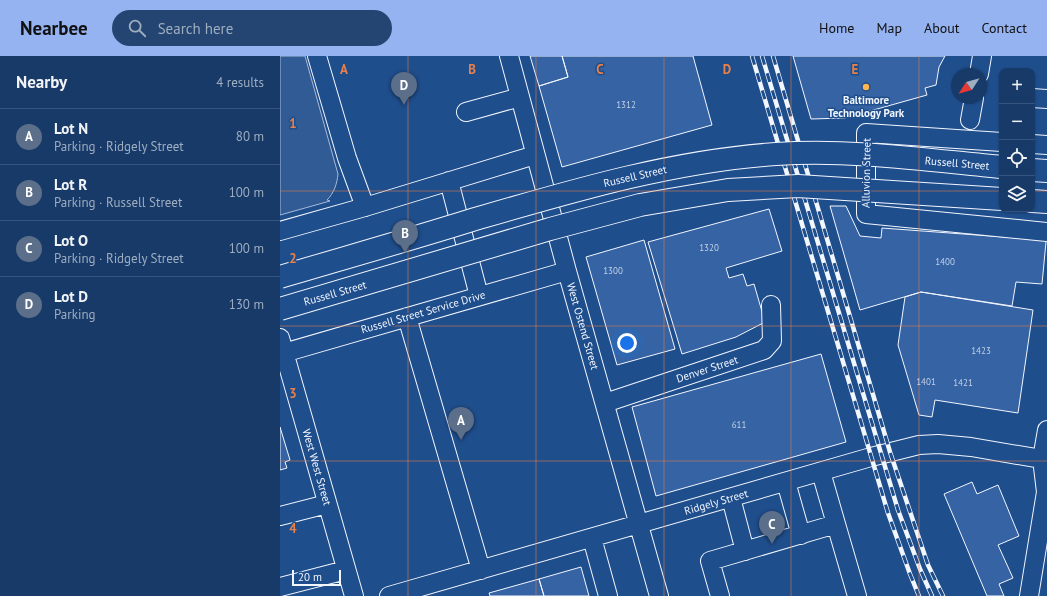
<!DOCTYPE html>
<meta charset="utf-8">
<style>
body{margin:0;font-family:"PT Sans",sans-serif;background:#244571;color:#f1f3f6}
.controls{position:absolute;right:12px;top:12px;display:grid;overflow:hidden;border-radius:8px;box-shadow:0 1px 3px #0004}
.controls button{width:36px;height:36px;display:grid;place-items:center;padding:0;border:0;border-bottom:1px solid #36547d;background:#173a69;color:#f1f3f6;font:20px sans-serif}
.compass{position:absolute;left:671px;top:12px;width:36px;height:36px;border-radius:50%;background:#173a69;box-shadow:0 1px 3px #0004;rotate:234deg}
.scale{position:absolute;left:12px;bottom:10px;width:49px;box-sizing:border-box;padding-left:4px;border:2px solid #f2f6ff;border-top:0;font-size:11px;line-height:14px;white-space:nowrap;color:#f2f6ff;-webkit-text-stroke:3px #1f4e8c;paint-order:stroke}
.you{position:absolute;left:347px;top:287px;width:14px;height:14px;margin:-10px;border:3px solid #fff;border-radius:50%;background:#1a73e8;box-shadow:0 0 0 6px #1a73e833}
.badge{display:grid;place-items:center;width:26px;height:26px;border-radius:50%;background:#95b2f1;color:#fff;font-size:13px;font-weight:700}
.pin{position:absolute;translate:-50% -33px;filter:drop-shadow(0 1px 2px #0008)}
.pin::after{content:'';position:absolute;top:21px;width:14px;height:12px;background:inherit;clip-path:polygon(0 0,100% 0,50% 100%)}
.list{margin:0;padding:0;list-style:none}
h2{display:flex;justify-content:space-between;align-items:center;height:52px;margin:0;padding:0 16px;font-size:17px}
h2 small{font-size:13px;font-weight:400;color:#9eadc0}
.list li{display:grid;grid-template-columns:26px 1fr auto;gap:12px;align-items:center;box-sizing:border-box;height:56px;padding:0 16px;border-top:1px solid #36547d}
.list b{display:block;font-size:15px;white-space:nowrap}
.list p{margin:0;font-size:13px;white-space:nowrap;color:#9eadc0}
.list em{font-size:13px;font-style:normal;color:#9eadc0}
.icon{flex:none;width:22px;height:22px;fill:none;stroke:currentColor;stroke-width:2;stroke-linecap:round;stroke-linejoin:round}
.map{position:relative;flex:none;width:767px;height:540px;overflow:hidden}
header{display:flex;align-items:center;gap:24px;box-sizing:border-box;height:56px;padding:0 20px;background:#95b2f1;color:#111}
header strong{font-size:19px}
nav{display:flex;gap:22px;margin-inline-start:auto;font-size:14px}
.search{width:280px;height:36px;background:#244571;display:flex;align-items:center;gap:10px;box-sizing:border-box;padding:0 14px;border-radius:22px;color:#9eadc0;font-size:15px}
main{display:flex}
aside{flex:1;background:#173a69}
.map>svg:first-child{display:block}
.green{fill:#305b95;stroke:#a8bbd7}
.building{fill:#3563a3;stroke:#f2f6ff}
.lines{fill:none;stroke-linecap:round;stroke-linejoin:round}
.minor-casing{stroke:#f2f6ff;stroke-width:20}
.major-casing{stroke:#f2f6ff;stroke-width:24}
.minor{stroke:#1f4e8c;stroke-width:18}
.major{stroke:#1f4e8c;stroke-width:22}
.rail-casing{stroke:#f2f6ff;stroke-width:4.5}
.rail{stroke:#1f4e8c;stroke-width:3;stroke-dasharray:9;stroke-linecap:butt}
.major-bridge-casing{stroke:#f2f6ff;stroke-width:24;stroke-linecap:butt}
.major-bridge{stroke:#1f4e8c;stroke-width:22}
.grid{fill:none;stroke:#ea8049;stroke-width:1;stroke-opacity:0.55}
.poi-dot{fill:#ffb74d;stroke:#1f4e8c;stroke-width:1.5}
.labels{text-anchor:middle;stroke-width:3;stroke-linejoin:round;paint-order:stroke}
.number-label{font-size:9px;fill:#c3d1e8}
.poi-label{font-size:11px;font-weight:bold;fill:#f2f6ff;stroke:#1f4e8c}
.street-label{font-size:11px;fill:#f2f6ff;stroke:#1f4e8c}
.grid-label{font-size:13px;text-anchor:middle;font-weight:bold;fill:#ea8049;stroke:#1f4e8c;stroke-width:3;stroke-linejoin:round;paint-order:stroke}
</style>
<header>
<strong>Nearbee</strong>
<div class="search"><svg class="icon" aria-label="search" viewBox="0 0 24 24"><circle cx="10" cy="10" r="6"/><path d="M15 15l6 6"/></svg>Search here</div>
<nav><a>Home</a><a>Map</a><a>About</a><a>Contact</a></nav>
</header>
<main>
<aside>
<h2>Nearby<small>4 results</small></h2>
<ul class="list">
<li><span class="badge" style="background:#5c6f8a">A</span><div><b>Lot N</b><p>Parking · Ridgely Street</p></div><em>80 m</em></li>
<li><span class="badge" style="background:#5c6f8a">B</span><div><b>Lot R</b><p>Parking · Russell Street</p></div><em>100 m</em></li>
<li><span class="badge" style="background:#5c6f8a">C</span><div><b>Lot O</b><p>Parking · Ridgely Street</p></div><em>100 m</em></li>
<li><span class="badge" style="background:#5c6f8a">D</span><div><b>Lot D</b><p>Parking</p></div><em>130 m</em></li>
</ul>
</aside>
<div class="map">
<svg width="767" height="540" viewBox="0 0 767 540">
<rect width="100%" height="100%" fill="#1f4e8c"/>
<path class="green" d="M0,0h25l33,118c-1,10 -4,19 -11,26l3,1 -50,14z"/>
<path class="building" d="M250,0h32l6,21 -29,9z
M282,0h131l19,69 -150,42 -23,-81 29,-9z
M513,0h152l-6,11 -3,18 -11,3 2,7 -82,23 -34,1z
M550,150h16l14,30 21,2 1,-10 162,12 2,2 -4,42 -26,-2 -4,24 -91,-14 -61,18z
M489,153l13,42 -56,17 3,10 14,-4 4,12 7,-2 11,38 -29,15 -54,17 -34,-112z
M364,184l31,109 -58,16 -31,-108z
M641,236l112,18 -15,103 -83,-13 -3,17 -13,-2 -21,-70 7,-48z
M541,298l25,88 -190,54 -24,-89z
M0,371l10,33 -5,2 2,6 -7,2z
M692,426l5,12 21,-9 21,51 -21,9 15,33 -14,6 5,12h-17l-43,-102z
M301,511l8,29h-45l-5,-17z
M259,523l5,17h-54l-1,-3z"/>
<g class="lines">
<defs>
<path id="minor" d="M37,0l30,102 18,49
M229,0l58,215 92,325
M699,18l3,-18
M752,42l15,1
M186,56l54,-15
M690,64l4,-22
M722,86l-136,-9v81l181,18
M752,88l15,1
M169,125l30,115
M0,175l85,-24 170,-52
M127,261l74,253
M0,282l74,258
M0,298l287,-83
M325,347l159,-53 8,-9 -1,-36
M541,416l15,52
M506,426l15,53
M451,442l14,53
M0,460l47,-12
M312,482l16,58
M0,531l66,-17
M109,540l482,-139 48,-12 19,-1 33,3 76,13
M440,540l-10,-35 126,-37 21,72
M749,540l17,-104 -4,-33 5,-29"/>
<path id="major" d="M752,114l15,1
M752,145l15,1"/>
</defs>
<use href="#minor" class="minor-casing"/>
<use href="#major" class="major-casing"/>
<use href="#minor" class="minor"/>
<use href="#major" class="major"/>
<defs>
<path id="rail" d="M472,0l136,457 22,61 9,22
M482,0l136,454 22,59 12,27
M493,0l117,396 38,113 15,31"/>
</defs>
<use href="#rail" class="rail-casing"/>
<use href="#rail" class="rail"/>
<defs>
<path id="major-bridge" d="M0,221c64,-19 128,-37 192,-57 100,-29 200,-59 304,-66 76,-5 151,6 226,13
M0,253l270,-80 90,-24 88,-15 70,-4 204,13"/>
</defs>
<use href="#major-bridge" class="major-bridge-casing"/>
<use href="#major-bridge" class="major-bridge"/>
</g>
<path class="grid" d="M128,0v540M256,0v540M384,0v540M511,0v540M639,0v540M0,135h722M752,135h15M0,270h767M0,405h767"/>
<circle class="poi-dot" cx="586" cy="31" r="4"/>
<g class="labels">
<g class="number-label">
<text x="346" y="52">1312</text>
<text x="429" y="195">1320</text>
<text x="665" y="209">1400</text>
<text x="333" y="218">1300</text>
<text x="701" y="298">1423</text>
<text x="646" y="329">1401</text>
<text x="683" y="330">1421</text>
<text x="459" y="372">611</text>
</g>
<g class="poi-label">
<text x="586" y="48">Baltimore<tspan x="586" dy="13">Technology Park</tspan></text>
</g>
<g class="street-label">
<text transform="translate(677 107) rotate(5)" y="4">Russell Street</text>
<text transform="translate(586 117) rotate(-89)" y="4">Alluvion Street</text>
<text transform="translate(355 120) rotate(-13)" y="4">Russell Street</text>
<text transform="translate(55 237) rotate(-16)" y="4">Russell Street</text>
<text transform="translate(143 256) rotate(-16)" y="4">Russell Street Service Drive</text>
<text transform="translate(303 270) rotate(74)" y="4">West Ostend Street</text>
<text transform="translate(427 313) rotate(-18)" y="4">Denver Street</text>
<text transform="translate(37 411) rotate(74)" y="4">West West Street</text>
<text transform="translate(436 446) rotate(-16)" y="4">Ridgely Street</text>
</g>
</g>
<g class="grid-label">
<text x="64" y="18">A</text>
<text x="192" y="18">B</text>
<text x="320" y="18">C</text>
<text x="447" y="18">D</text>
<text x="575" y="18">E</text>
<text x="13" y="72">1</text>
<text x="13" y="207">2</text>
<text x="13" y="342">3</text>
<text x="13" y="477">4</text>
</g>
</svg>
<div class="controls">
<button>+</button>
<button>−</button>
<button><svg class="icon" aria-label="locate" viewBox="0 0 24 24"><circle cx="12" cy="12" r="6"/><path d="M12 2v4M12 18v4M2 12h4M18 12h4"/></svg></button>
<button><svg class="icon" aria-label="layers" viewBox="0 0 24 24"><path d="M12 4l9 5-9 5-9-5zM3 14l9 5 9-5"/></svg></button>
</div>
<svg class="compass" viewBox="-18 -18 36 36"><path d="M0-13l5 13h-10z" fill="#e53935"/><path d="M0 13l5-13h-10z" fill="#9eadc0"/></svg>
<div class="scale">20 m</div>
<div class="you"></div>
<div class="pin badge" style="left:181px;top:384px;background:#5c6f8a">A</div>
<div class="pin badge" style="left:125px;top:197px;background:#5c6f8a">B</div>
<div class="pin badge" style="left:492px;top:488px;background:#5c6f8a">C</div>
<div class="pin badge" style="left:124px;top:49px;background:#5c6f8a">D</div>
</div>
</main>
